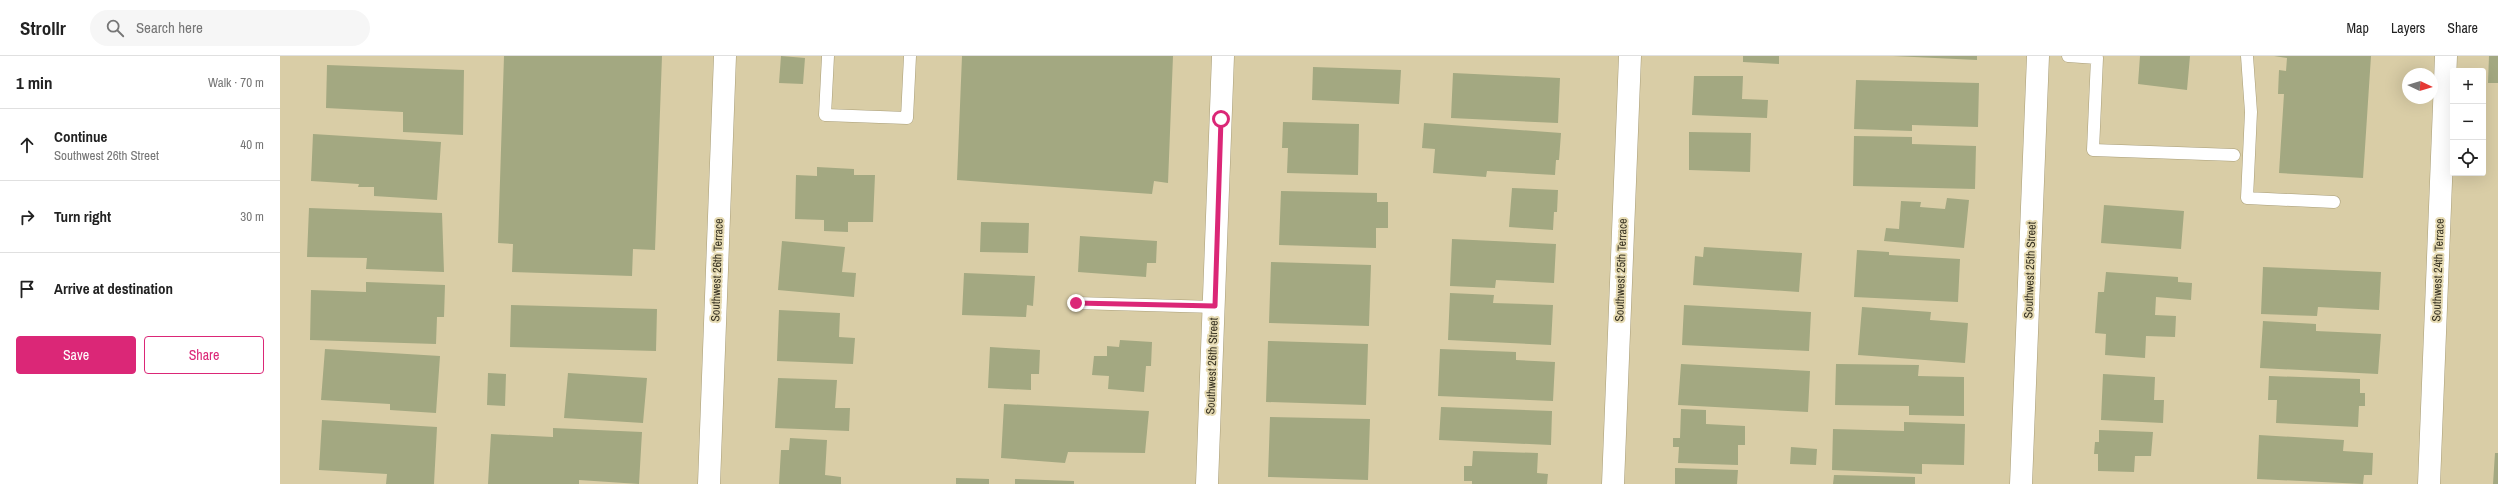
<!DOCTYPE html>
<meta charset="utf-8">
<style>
body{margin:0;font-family:"Archivo Narrow",sans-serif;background:#f6f6f6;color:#222}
.controls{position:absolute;right:12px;top:12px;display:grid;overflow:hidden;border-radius:4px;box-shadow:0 4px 16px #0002}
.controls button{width:36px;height:36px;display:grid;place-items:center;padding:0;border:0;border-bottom:1px solid #e0e0e0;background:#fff;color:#222;font:20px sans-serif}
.compass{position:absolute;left:2122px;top:12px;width:36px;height:36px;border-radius:50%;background:#fff;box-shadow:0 4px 16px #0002;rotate:94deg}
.stop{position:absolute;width:12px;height:12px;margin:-9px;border:3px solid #db2777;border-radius:50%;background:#fff}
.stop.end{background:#db2777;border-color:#fff;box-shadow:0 1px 4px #0008}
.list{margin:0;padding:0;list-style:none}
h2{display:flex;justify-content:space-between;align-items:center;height:52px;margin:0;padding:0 16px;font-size:17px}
h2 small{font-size:13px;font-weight:400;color:#767676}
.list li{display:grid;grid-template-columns:26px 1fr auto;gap:12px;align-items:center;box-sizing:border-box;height:72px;padding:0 16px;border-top:1px solid #e0e0e0}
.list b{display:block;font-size:15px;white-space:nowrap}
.list p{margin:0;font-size:13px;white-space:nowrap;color:#767676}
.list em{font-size:13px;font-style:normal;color:#767676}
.actions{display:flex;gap:8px;padding:12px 16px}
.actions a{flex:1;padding:9px 0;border:1px solid #db2777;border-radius:4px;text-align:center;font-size:14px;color:#db2777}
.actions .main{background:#db2777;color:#fff}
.icon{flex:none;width:22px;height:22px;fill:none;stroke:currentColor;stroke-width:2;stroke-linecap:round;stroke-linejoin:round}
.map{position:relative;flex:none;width:2218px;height:428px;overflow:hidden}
header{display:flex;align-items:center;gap:24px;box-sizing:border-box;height:56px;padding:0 20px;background:#fff;border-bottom:1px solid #e0e0e0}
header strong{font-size:19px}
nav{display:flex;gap:22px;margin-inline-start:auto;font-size:14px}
.search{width:280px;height:36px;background:#f6f6f6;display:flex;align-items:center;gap:10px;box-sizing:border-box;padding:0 14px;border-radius:22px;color:#767676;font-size:15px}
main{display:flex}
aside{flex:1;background:#fff}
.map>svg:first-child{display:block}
.building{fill:#a3a881}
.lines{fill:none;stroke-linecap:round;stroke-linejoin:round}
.service-casing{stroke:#a89d77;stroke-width:13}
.minor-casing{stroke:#a89d77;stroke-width:23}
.service{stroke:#fff;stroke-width:12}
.minor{stroke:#fff;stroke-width:22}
.route{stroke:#db2777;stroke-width:5}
.labels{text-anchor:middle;stroke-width:4;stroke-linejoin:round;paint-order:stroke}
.street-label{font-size:12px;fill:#373222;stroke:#e6dbb3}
</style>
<header>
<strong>Strollr</strong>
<div class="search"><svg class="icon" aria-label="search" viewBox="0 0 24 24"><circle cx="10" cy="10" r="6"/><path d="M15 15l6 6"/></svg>Search here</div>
<nav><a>Map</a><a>Layers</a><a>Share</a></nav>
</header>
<main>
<aside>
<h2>1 min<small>Walk · 70 m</small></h2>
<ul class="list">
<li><svg class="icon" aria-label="ahead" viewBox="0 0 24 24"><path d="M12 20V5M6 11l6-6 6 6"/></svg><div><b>Continue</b><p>Southwest 26th Street</p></div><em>40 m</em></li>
<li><svg class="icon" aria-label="right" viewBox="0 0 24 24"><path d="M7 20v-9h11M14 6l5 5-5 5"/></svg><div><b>Turn right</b></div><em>30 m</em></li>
<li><svg class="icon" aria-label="arrive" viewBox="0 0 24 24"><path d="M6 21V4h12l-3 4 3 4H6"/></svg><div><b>Arrive at destination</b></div></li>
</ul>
<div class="actions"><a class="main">Save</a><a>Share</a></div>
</aside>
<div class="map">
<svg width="2218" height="428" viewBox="0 0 2218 428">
<rect width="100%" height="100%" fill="#d9cda6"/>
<path class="building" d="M224,0h158l-7,194 -22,-1 -1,27 -120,-4 1,-28 -15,-1z
M501,0l24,2 -2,26 -24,-1z
M682,0h211l-5,127 -14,-2 -2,13 -195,-14z
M1463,0h36v8l-36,-2z
M1613,0h84v4z
M1860,0h50l-3,34 -49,-6z
M1994,0h97l-8,122 -84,-5 5,-79h-6l1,-24 7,1 1,-13z
M2209,0h9v27h-10z
M47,9l137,5 -1,65 -60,-3v-20l-77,-4z
M1033,11l88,3 -2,34 -87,-4z
M1173,17l107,5 -2,45 -107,-5z
M1414,20h49l-1,23 26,1 -1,18 -75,-3z
M1576,24l123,3 -1,44 -66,-2v6l-58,-2z
M1003,66l76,2 -1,51 -71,-2 1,-25h-6z
M1144,67l137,10 -2,27h-3l-1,15 -68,-4 -1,6 -53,-4 2,-24 -13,-1z
M1409,76l62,1 -1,39 -61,-2z
M33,78l128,8 -4,58 -63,-4v-9h-16l1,-3 -48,-3z
M1574,80l58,1v7l64,2 -1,43 -122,-3z
M537,111l37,2v6h21l-2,47h-25v10l-24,-1v-11l-29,-1 1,-44 21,1z
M1232,132l46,2 -1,22h-3l-1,18 -44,-3z
M1001,135l96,2v9h11v26h-12v20l-97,-3z
M1667,142l22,2 -5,48 -80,-7 2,-13 13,1 2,-28 20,1 -1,5 25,2z
M1824,149l80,6 -3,38 -80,-6z
M29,152l133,5 2,59 -78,-3 1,-11 -60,-1z
M701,166l48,1 -1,30 -48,-1z
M800,180l77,5 -1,22h-9l-1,14 -68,-5z
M1172,183l104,5 -2,39 -58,-3 -1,8 -45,-2z
M502,185l63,6 -3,25 14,1 -2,24 -76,-7z
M1424,191l98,6 -3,39 -106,-7 2,-29 8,1z
M1577,194l32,2v3l71,4 -2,43 -104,-5z
M991,206l100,3 -2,61 -100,-3z
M1983,211l118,5 -2,38 -61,-3 -1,9 -56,-2z
M1826,216l72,5v5l14,1 -1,17 -35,-3 -1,18 21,1 -1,21 -29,-1 -1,22 -40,-3 1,-21 -11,-1 3,-41h6z
M684,217l71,3 -2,30 -6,-1 -1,12 -64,-2z
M86,226l79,3 -1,32h-7l-1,27 -126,-4 1,-50 55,2z
M1170,237l44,2 -1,8 60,2 -2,40 -103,-5z
M231,249l146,4 -1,42 -146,-4z
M1404,249l127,7 -2,39 -127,-6z
M1582,251l69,5 -1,8 38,3 -3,40 -107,-8z
M499,254l61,3 -1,24 16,1 -2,26 -76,-3z
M1983,265l53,3v7l65,3 -3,40 -118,-6z
M840,284l32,2 -1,24h-5l-2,26 -36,-3 1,-13 -17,-1 2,-19h13v-10l12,1z
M988,285l100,3 -2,61 -100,-3z
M710,291l50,3 -1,24h-8v16l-43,-2z
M45,293l115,7 -4,57 -46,-3v-6l-69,-4z
M1160,293l76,3v8l39,2 -2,39 -115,-5z
M1401,308l129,7 -2,41 -130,-7z
M1556,308l83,1 -1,11 46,1v39l-55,-1v-9l-74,-1z
M208,317l18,1 -1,32 -18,-1z
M288,317l79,5 -4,45 -79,-5z
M1823,318l52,3 -1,23h10l-1,23 -62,-3z
M1989,320l91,3v14h5v13h-6l-1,21 -82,-4 1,-23h-9z
M498,322l59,2 -2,28h15l-1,23 -74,-3z
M724,348l145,7 -4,42 -77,-1 -3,11 -64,-5z
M1161,351l111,4 -1,34 -112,-5z
M1401,353l25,1v14l39,2v19h-7v20l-60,-2 1,-16h-6v-9h7z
M990,361l100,2 -2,61 -100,-3z
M42,364l115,7 -3,57h-48l1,-10 -68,-4z
M1624,366l61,2 -1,41 -42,-1v10l-90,-4 1,-41 71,2z
M273,372l89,4 -3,52 -60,-4v4h-91l3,-50 62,3z
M1819,374l54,2 -2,24h-16l-1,16 -36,-1v-17h-4l1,-12h4z
M1979,379l85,5 -1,11 30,2 -1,22h-8l-1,9 -106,-5z
M510,382l37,2 -2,35 16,2v7h-62l2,-34h8z
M1511,391l26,2 -1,16 -26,-1z
M1193,395l65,2 -1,20 11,1 -1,10h-75v-3h-8v-15h8z
M2215,397h3v31h-5z
M1395,412l63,2 -1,14h-62z
M1554,419l81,2v7h-82z
M676,422l33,1v5h-33z
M735,423l59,2v3h-59z"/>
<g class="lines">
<defs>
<path id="service" d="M548,0l-3,59 82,3 3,-62
M1788,0l29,2 -4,92 141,5
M1967,0l4,56 -4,86 87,4
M796,247l139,4"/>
<path id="minor" d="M429,428l16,-428
M927,428l16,-428
M1333,428l17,-428
M1741,428l17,-428
M2149,428l17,-428"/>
</defs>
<use href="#service" class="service-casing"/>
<use href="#minor" class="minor-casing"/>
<use href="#service" class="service"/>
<use href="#minor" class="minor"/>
</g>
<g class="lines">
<path class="route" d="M796,247l139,3 6,-187"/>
</g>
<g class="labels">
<g class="street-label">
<text transform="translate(437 214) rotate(-88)" y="4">Southwest 26th Terrace</text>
<text transform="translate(1341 214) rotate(-88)" y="4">Southwest 25th Terrace</text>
<text transform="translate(1750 214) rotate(-88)" y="4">Southwest 25th Street</text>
<text transform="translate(2158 214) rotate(-88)" y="4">Southwest 24th Terrace</text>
<text transform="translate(932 310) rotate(-88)" y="4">Southwest 26th Street</text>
</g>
</g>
</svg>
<div class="controls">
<button>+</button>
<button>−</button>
<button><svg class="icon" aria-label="locate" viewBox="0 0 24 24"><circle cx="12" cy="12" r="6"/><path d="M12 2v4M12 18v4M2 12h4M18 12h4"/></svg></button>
</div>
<svg class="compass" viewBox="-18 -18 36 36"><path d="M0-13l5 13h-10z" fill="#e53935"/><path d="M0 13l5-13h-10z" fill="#767676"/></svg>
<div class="stop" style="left:941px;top:63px"></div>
<div class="stop end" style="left:796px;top:247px"></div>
</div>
</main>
